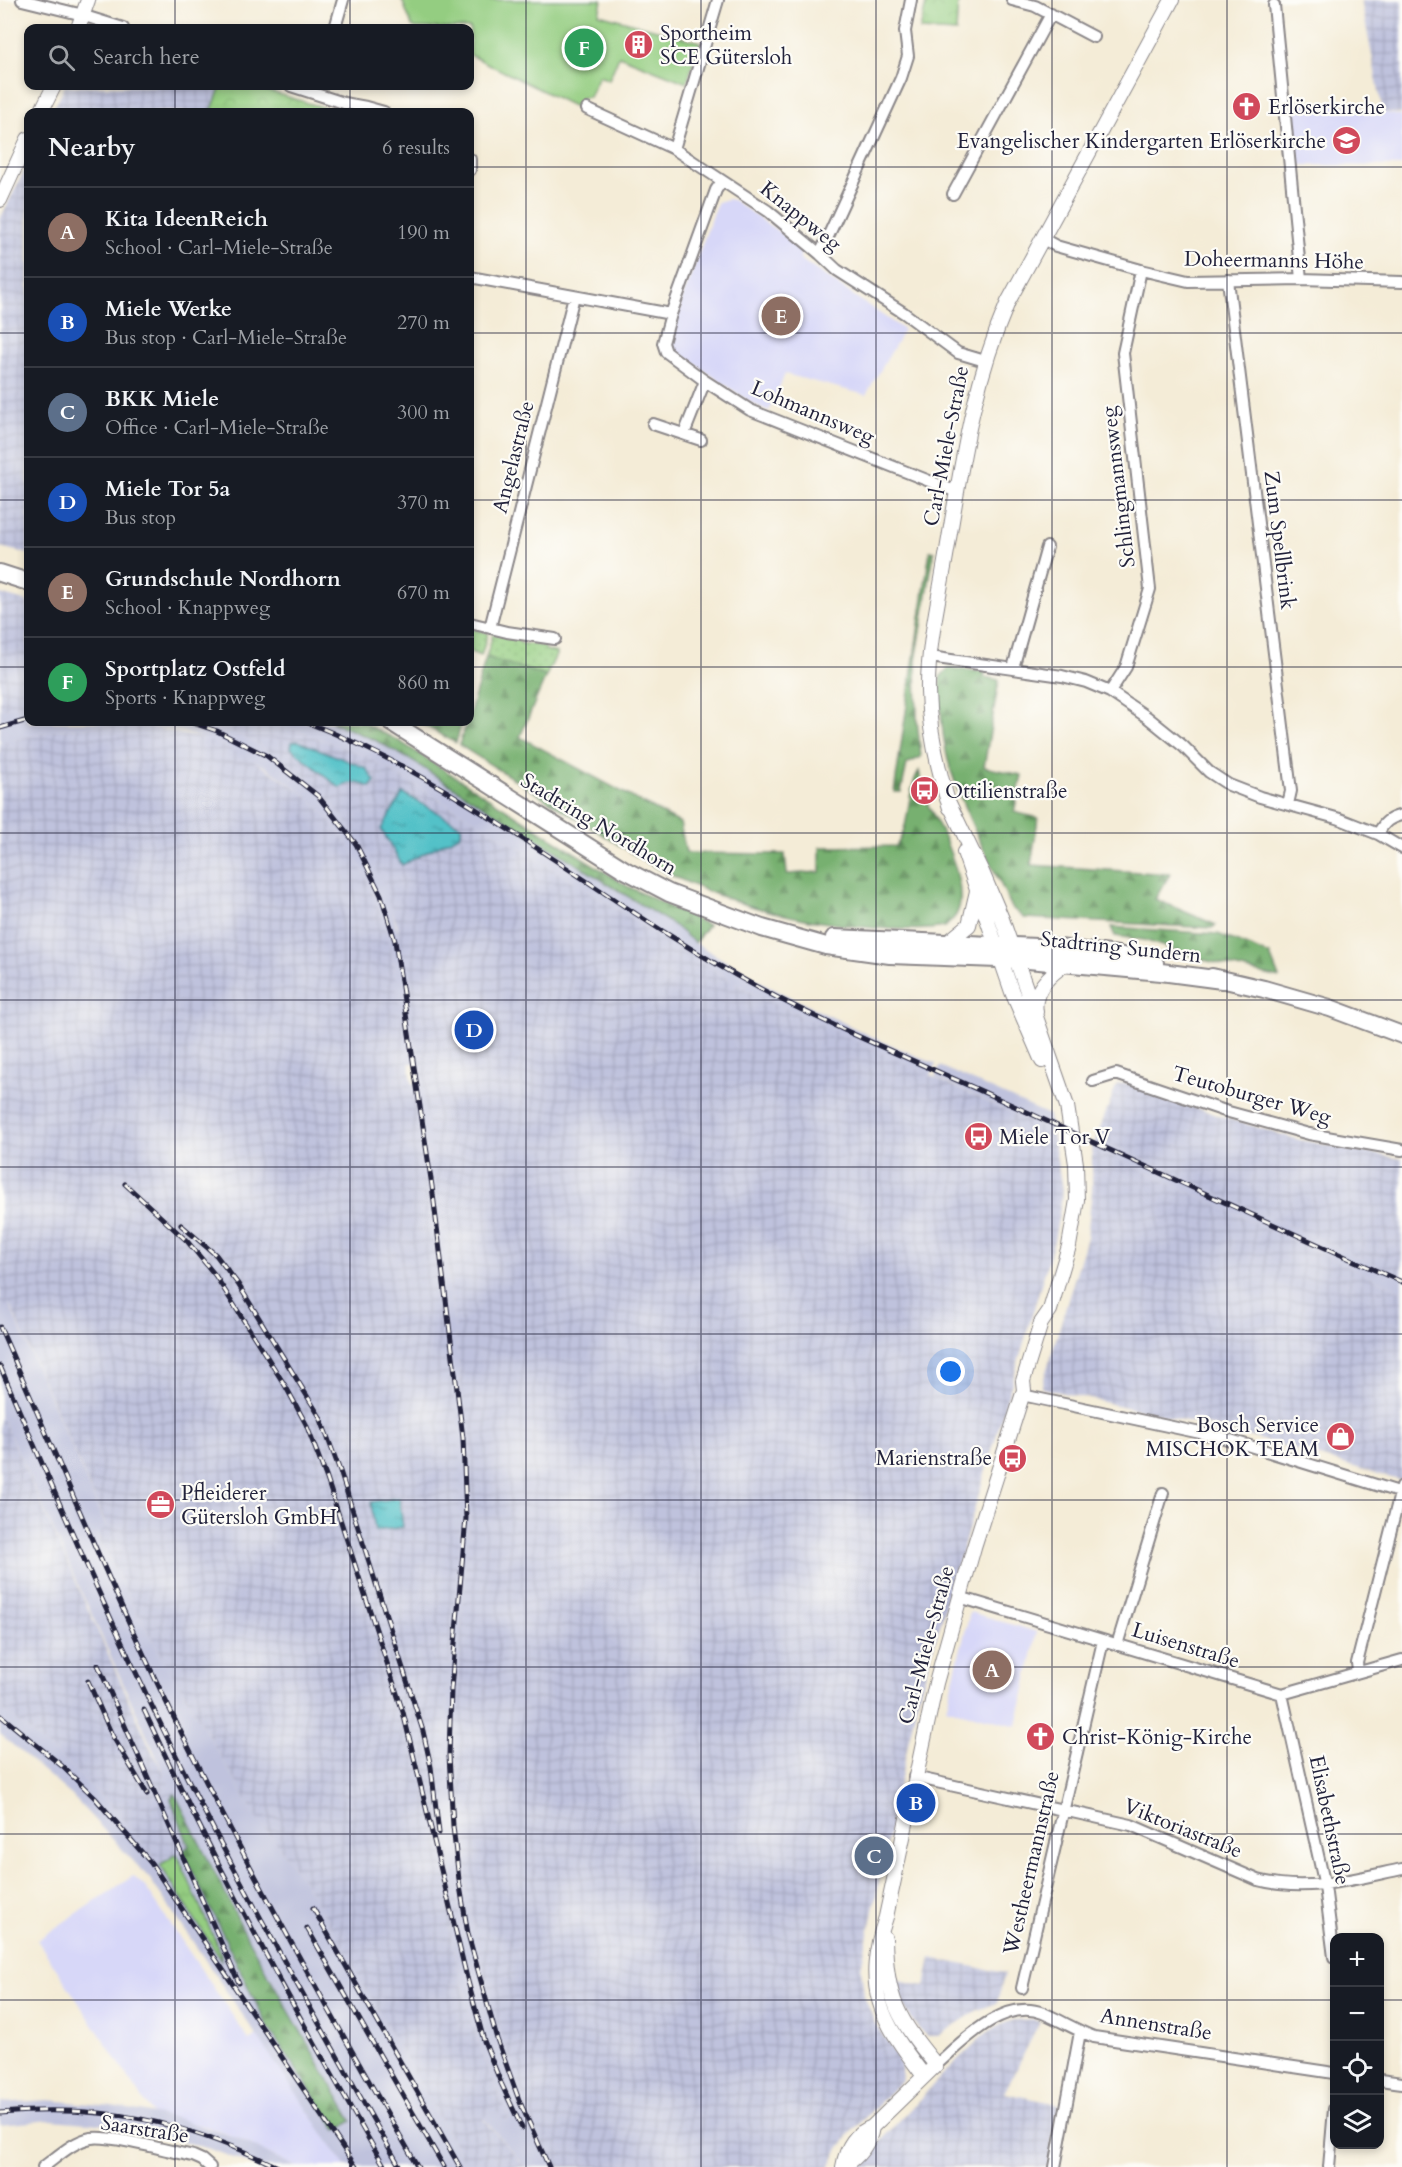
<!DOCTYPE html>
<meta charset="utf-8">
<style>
body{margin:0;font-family:Cardo,serif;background:#20242c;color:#f1f3f6}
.controls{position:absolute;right:18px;bottom:18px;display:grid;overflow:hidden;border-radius:12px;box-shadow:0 3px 9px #0003}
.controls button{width:54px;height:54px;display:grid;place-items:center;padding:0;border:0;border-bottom:2px solid #363941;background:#171b24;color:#f1f3f6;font:30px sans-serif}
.you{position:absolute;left:951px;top:1372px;width:21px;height:21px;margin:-15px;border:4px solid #fff;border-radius:50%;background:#1a73e8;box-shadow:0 0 0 9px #1a73e833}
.badge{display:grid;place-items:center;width:39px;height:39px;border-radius:50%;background:#ea580c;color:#fff;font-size:20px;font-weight:700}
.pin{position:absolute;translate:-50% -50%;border:3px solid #fff;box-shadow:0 2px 6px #0006}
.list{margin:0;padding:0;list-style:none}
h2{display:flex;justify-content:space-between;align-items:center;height:78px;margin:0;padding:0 24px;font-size:26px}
h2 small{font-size:20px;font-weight:400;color:#9ea1a6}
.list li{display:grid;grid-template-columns:39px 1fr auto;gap:18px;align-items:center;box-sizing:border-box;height:90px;padding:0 24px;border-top:2px solid #363941}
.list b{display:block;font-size:22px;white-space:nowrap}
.list p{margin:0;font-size:20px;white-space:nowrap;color:#9ea1a6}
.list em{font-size:20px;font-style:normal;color:#9ea1a6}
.icon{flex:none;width:33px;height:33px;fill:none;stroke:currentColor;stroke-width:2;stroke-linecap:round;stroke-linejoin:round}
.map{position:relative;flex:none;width:1402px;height:2167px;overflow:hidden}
.search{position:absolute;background:#171b24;box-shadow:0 3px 9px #0003;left:24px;top:24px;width:450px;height:66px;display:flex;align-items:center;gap:15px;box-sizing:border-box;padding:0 21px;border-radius:12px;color:#9ea1a6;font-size:22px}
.panel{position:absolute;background:#171b24;box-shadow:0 3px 9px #0003;left:24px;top:108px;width:450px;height:618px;border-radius:12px}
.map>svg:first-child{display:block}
.built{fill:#d7d7f8}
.industrial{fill:url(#industrial-grid)}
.railway{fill:#bfc2dd}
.grass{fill:url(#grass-tufts);stroke:#5b785e;stroke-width:1.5}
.forest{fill:url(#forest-firs);stroke:#4c6955;stroke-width:1.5}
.park{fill:url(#park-crowns);stroke:#5b785e;stroke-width:1.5}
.garden{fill:url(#garden-dots);stroke:#5b785e;stroke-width:1.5}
.pitch{fill:#94cd81;stroke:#5b785e;stroke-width:1.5}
.water{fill:url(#water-ripples);stroke:#3a7282;stroke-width:1.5}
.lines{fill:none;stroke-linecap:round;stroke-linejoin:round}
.minor-casing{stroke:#8b8789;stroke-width:14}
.tertiary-casing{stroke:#8b8789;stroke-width:16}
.secondary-casing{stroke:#8b8789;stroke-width:20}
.minor{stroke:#fff;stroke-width:10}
.tertiary{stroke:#fff;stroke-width:14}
.secondary{stroke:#fff;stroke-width:16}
.rail-casing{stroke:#22223b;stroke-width:5}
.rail{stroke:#fdfcf7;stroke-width:3;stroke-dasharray:9;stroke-linecap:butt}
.grid{fill:none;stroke:#22223b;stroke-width:1.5;stroke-opacity:0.55}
.labels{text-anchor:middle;stroke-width:4.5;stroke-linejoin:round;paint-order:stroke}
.poi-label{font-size:21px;fill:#22223b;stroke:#fdfcf7;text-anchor:start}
.street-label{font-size:21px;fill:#22223b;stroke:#fdfcf7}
</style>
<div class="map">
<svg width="1402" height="2167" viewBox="0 0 1402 2167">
<defs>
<pattern id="industrial-grid" width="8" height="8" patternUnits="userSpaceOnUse" patternTransform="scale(1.5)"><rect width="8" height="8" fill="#bfc2dd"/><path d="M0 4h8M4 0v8" fill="none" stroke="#a4a6bf"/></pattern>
<pattern id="grass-tufts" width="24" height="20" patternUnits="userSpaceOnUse" patternTransform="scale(1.5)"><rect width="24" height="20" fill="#94cd81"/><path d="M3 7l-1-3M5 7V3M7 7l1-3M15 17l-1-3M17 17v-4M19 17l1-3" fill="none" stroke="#7fb070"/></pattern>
<pattern id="forest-firs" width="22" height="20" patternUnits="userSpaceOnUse" patternTransform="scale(1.5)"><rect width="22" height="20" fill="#77b06f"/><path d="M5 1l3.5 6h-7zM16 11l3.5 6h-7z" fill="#618f5c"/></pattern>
<pattern id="park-crowns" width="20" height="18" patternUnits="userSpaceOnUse" patternTransform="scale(1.5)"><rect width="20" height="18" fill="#94cd81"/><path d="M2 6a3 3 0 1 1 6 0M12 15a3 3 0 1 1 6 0" fill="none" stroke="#7fb070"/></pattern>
<pattern id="garden-dots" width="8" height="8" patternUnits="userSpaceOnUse" patternTransform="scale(1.5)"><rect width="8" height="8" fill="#94cd81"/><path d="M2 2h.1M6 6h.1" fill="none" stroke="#7fb070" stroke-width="1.8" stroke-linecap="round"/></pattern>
<pattern id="water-ripples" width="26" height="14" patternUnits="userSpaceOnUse" patternTransform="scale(1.5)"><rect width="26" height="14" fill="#53c1c8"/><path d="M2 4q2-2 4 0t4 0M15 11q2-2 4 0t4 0" fill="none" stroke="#449ca4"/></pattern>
</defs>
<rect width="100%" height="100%" fill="#fdfcf7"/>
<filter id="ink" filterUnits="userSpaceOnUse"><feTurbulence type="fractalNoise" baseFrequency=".0167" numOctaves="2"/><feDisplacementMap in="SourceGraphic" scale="12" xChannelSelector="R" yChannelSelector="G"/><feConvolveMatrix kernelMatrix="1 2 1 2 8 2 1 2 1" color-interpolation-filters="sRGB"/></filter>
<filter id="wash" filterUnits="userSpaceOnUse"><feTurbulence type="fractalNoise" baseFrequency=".008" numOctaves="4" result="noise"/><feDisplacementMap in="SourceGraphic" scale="24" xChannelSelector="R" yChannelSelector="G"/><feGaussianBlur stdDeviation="1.35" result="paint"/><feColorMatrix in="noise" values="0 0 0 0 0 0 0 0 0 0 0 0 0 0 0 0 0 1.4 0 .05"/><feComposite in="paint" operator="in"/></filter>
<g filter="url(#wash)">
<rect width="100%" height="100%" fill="#f4ecd7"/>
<path class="built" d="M1288,100l49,4 65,12v50l-107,-1z
M728,199l5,1 68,47 -1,12 104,71 -38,65 -81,-21 -16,37 -16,-7 -80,-55 -2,-6 10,-41 35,-96 2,-4z
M970,1612l67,20 -20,94 -71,-18z
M133,1876l13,12 103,152 9,-5 88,132h-50l-59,-29 -30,-11 -54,-13 -116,-174z"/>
<path class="industrial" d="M1361,0h41v114l-19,-2z
M65,86h156l-10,26h-159z
M28,163v391l-28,-7v-328z
M0,594l28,8v101l-28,6z
M205,722h46l45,8 68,25 123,73 259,162 306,142 10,56 -1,15 -7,38 -138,465 -55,262 3,28 11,27 25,38 3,16 -2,4 -47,48 -14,18 -11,20h-275l-27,-57 -28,-80 -17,-59 -19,-100 -7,-76 -1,-81 15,-203v-46l-21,-187 -52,-354 -29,-71 -25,-36 -21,-25 -26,-22 -40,-27 -35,-16z
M113,725h29l63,14 40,16 57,37 27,27 19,26 16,28 19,46 10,41 11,66 36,256 21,168v79l-16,190 4,112 3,39 10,55 -13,3 21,89 13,38 26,63 -4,3 -22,-2 42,48h-58l-161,-283 -54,-74 -115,-197 -41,-80 11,-6 -97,-222 -10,4v-566l57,-13z
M1127,1083l96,34 77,23 102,19v118l-306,-139 21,-54z
M1092,1147l310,144v190l-175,-51 -186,-42 46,-151 5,-46z
M0,1413l150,334 25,47 -4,5 18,47 -29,19 -41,-51 -52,-52 -67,-55 3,-4 -3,-3z
M931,1958l74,15 -8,30 -19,7 -40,26h-10l-9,-6 -13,-20 -13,-30 32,6z
M1033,2019l7,3 -36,71 55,11 -11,63h-187l5,-11 81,-86 37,-35 18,-11 12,-4z"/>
<path class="railway" d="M28,703v19h177l16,5 35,16 40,27 26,22 21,25 25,36 17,34 15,52 18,125 -9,-1 -16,-103 -10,-41 -19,-46 -16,-28 -19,-26 -27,-27 -38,-26 -41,-20 -40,-14 -41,-7h-29l-56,5 -57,13v-34z
M251,722h81l43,18 34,19 267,167 19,17 75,44 109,53 57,24 -5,12 -185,-86 -259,-162 -123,-73 -68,-25z
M940,1066l109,49 3,17 -117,-55z
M418,1082l4,3 27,193 21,187v46l-15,203 1,81 7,76 19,100 17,59 28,80 27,57h-29l-42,-49 12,-9 10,12 4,-3 -26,-63 -13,-38 -21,-89 13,-3 -10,-55 -3,-39 -4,-112 16,-190v-79l-21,-168 -28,-198z
M1096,1138l306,139v14l-310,-144z
M9,1304l98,224 -11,6 41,79 115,197 54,74 161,283h-121l-196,-288 -79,-84 -71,-61v-34l3,3 -3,4 67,55 52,52 41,51 61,93v-4l-44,-100 6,-3 49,103 105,175 14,-8 -102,-180 -83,-163 -166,-365v-104z
M48,2100l64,6 64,12 61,20 59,29h-38l-48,-18 -88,-23 -71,-6 -51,5v-22z"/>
<path class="grass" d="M177,1854l44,100v6l-61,-95z"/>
<path class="forest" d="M930,551l4,1 -18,109 1,59 4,37 -14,7 -6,28h-7z
M486,657l60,19 -26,61 160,86 6,30 99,1 2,20 33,-2v-25l76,-1c16,-22 9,-53 23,-75 2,9 3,23 8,32 13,23 43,84 30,110 -2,5 -8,10 -12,14 -23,4 -45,2 -69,1 -81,-5 -157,-26 -228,-65l-189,-118 8,-23h3v-10z
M949,668l36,4 -1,5 15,3 -15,87 38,8 -8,37 24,6 -7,47 139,9 -15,25 61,26 -4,3 -188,-10 -12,-10c-22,-48 -50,-97 -64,-148 -7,-27 -8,-55 -8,-83z
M332,722h30l37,19 228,145 81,39 -13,18 -20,-17 -266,-167 -34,-19z
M418,722h44l-6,21z
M1111,927l107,7 52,21 9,23 -75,-18 -60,-20 -29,-4z
M175,1794l74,147 103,180 -15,9 -70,-104 -84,-175 6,-5 -18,-47z"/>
<path class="park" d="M931,0h27l-2,32 -36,-2 6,-26z
M221,86h30l88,26h-128z"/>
<path class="garden" d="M470,628l18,5 -7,23 -11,-4z
M493,634l25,5 2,4 24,3 2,4 11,3 -11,23 -60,-19z"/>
<path class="pitch" d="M402,0h200l-3,14 101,28 -13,41 -68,-27 -10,24 -10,-4 -10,21 -8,1 -4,10 -107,-53v-27h-54l-4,-2z"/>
<path class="water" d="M298,741l68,27 9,13 -5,6c-11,-4 -20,-7 -30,1l-49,-40 1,-6z
M403,793l58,33v8l-59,31 -21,-36z
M399,1498l4,29 -28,4 -4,-29z"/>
</g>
<g filter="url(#ink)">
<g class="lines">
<defs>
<path id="minor" d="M22,0l53,13 48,15
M1012,0l23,6 59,31
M1274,5l27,274
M335,28l8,-28
M291,86l53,17 22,4 18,5
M587,109l87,40 94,62 52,43 17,16 67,43 54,40 27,8
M674,149l44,-149
M470,159v11
M722,181l-6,9 -45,124 -8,29 3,9 39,29 45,29 207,82
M953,194l98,-180
M1043,239l13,7 85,24 47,11 113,-2 101,3
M820,254l81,-176 7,-22 -3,-25 6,-31
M470,277l201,37
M1228,280l63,511 -3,13
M653,424l48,16
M684,434l21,-53
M470,623l37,9 48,7
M490,628l84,-332
M930,657l132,19 24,6 24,10 37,25 36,29 26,26 20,13 31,12 80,22 38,15 24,14
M1013,668l34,-121
M1110,692l16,-25 24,-78 -27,-236 18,-83
M1378,834c6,-12 11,-16 24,-19
M1093,1081l23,-7 109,37 84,23 93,16
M1022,1395l202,43 178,55
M959,1597l323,97 120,-34
M1117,1645l46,-152
M1358,1671l-1,-8 45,-177
M1282,1694l43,192 9,71
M914,1777l217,48 127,55c49,13 96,-1 144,-11
M1022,1988l81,-347
M936,2065c26,-23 68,-68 107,-52 17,7 33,17 51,24l240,36
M1380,2080l22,3
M43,2167c14,-10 31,-26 48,-29 21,-3 78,13 102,18l9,4 8,7
M1055,2167l25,-135
M1329,2167l5,-58"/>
<path id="tertiary" d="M78,28l10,-28
M41,112l13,-26
M0,200l28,-61
M950,808c-12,-38 -21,-76 -22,-116 -1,-41 10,-89 17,-130 16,-92 26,-174 63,-260l164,-302
M964,852l48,140 30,69
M947,943l22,-18 8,-34
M1036,1012c-4,-22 14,-38 31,-49
M924,2076c-44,-57 -62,-88 -38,-159l50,-234 38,-136 50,-157 -1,-9 18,-58 9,-13 19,-64 8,-46 -1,-36 -9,-58 -65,-187 -20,-47 -35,-73
M844,2165c14,-6 26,-23 28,-38
M843,2167c3,-18 10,-33 29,-40l64,-62c-38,-46 -50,-66 -51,-127"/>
<path id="secondary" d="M0,573l28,9
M391,722l234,148 44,23 93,35 64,18 64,9 138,5 133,12 61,8
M834,938l225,10 59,7 37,8
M1212,977l52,12 66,19 72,27"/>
</defs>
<use href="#minor" class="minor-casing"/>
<use href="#tertiary" class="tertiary-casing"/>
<use href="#secondary" class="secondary-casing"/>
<use href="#minor" class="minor"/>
<use href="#tertiary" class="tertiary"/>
<use href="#secondary" class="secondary"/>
<defs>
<path id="rail" d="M190,722l27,9 50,25 51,40 38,48 25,51 14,46 37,245 31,252 3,80 -15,171 -2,66 4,71 6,54 9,54 29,105 22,61 30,67
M306,722c165,63 299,184 453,266 75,40 154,72 231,107 137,63 274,126 412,187
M0,728l28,-8
M125,1184l62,57 28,34 71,112 20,37 21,55 76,233 64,266 17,63 17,42 21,45
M181,1225l35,30 22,29 82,133 20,54 83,260 8,36 8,66
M0,1327c59,134 114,270 179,401 74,150 156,294 239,439
M0,1366c53,123 106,247 165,367 72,148 154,291 235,434
M98,1665l141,318
M88,1681l24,54 35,59
M144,1710c72,157 154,308 241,457
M0,1715l62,51 33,32 56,65 205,304
M313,1908l147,259
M307,1928l137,239
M0,2113c107,-9 182,8 278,54"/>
</defs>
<use href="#rail" class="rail-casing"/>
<use href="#rail" class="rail"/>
</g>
</g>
<path class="grid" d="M175,0v28M350,0v28M526,0v2167M701,0v2167M876,0v2167M1052,0v2167M1227,0v2167M175,86v26M350,86v26M0,167h28M470,167h932M0,333h28M470,333h932M0,500h28M470,500h932M0,667h28M470,667h932M175,722v1445M350,722v1445M0,833h1402M0,1000h1402M0,1167h1402M0,1334h1402M0,1500h1402M0,1667h1402M0,1834h1402M0,2000h1334M1380,2000h22"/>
<defs>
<symbol id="building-disc" viewBox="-11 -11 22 22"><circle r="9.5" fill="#d1495b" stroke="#fdfcf7"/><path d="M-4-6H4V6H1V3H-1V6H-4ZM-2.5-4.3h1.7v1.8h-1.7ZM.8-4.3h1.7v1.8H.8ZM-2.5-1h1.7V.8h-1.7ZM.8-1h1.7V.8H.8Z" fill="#fff"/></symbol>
<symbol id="church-disc" viewBox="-11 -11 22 22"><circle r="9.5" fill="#d1495b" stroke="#fdfcf7"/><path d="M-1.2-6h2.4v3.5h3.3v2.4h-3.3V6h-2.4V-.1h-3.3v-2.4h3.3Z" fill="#fff"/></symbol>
<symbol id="school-disc" viewBox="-11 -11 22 22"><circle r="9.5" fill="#d1495b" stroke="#fdfcf7"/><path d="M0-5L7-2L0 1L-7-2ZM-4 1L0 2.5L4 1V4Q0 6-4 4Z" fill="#fff"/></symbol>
<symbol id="bus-disc" viewBox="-11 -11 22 22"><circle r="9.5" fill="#d1495b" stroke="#fdfcf7"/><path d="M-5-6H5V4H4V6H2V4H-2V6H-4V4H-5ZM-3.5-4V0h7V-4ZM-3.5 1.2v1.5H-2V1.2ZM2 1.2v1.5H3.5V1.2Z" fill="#fff"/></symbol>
<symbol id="shop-disc" viewBox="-11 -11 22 22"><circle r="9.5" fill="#d1495b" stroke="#fdfcf7"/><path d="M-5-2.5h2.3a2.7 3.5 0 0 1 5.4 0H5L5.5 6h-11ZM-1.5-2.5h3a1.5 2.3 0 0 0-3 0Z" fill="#fff"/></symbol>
<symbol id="office-disc" viewBox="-11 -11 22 22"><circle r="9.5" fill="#d1495b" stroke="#fdfcf7"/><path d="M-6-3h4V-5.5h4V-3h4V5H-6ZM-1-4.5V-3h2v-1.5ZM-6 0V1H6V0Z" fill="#fff"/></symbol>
</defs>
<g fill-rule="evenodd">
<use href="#building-disc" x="622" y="28" width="33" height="33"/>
<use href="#church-disc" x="1230" y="90" width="33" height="33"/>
<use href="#school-disc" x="1330" y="124" width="33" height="33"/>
<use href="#bus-disc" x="908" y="774" width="33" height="33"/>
<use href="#bus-disc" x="962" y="1120" width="33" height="33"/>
<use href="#shop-disc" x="1324" y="1420" width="33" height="33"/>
<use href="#bus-disc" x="996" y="1442" width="33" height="33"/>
<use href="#office-disc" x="144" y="1488" width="33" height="33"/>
<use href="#church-disc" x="1024" y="1720" width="33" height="33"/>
</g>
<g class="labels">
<g class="poi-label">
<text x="660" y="40">Sportheim<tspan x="660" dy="24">SCE Gütersloh</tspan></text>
<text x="1268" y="114">Erlöserkirche</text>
<text x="1326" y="148" text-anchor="end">Evangelischer Kindergarten Erlöserkirche</text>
<text x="945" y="798">Ottilienstraße</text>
<text x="999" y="1144">Miele Tor V</text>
<text x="1319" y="1432" text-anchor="end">Bosch Service<tspan x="1319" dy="24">MISCHOK TEAM</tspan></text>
<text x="992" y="1465" text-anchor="end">Marienstraße</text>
<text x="181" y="1500">Pfleiderer<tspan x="181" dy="24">Gütersloh GmbH</tspan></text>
<text x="1062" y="1744">Christ-König-Kirche</text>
</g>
<g class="street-label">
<text transform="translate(801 216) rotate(39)" y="7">Knappweg</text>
<text transform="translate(1274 260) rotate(1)" y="7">Doheermanns Höhe</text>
<text transform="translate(813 412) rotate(23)" y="7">Lohmannsweg</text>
<text transform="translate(946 446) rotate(-79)" y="7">Carl-Miele-Straße</text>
<text transform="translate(513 457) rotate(-76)" y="7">Angelastraße</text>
<text transform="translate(1118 487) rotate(-97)" y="7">Schlingmannsweg</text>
<text transform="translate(1280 540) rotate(83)" y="7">Zum Spellbrink</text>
<text transform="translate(599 824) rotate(31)" y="7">Stadtring Nordhorn</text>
<text transform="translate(1121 947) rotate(6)" y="7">Stadtring Sundern</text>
<text transform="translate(1252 1095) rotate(16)" y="7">Teutoburger Weg</text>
<text transform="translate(926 1645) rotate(-75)" y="7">Carl-Miele-Straße</text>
<text transform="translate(1186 1645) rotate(17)" y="7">Luisenstraße</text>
<text transform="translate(1330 1820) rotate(78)" y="7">Elisabethstraße</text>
<text transform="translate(1183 1828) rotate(22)" y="7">Viktoriastraße</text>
<text transform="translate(1031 1863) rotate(-77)" y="7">Westheermannstraße</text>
<text transform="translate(1156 2024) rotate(9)" y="7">Annenstraße</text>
<text transform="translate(145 2129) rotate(9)" y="7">Saarstraße</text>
</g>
</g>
</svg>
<div class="controls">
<button>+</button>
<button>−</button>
<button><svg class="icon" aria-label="locate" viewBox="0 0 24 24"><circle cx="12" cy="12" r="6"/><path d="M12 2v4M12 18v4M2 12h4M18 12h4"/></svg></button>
<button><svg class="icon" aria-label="layers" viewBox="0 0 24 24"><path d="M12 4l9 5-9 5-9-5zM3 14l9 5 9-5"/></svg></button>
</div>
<div class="you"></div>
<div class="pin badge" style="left:992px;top:1670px;background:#8d6e63">A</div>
<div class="pin badge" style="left:916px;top:1803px;background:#1a4fb4">B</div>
<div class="pin badge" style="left:874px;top:1856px;background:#5c6f8a">C</div>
<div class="pin badge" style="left:474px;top:1030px;background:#1a4fb4">D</div>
<div class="pin badge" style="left:781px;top:316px;background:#8d6e63">E</div>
<div class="pin badge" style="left:584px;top:48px;background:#2e9e5b">F</div>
<div class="search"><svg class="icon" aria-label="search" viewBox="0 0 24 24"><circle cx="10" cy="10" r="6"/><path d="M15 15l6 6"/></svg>Search here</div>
<section class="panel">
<h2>Nearby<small>6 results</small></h2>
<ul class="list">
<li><span class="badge" style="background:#8d6e63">A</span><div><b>Kita IdeenReich</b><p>School · Carl-Miele-Straße</p></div><em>190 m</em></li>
<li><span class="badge" style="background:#1a4fb4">B</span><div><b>Miele Werke</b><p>Bus stop · Carl-Miele-Straße</p></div><em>270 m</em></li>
<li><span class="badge" style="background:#5c6f8a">C</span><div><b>BKK Miele</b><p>Office · Carl-Miele-Straße</p></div><em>300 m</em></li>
<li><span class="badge" style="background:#1a4fb4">D</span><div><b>Miele Tor 5a</b><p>Bus stop</p></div><em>370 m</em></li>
<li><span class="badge" style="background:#8d6e63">E</span><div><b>Grundschule Nordhorn</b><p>School · Knappweg</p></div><em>670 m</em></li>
<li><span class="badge" style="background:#2e9e5b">F</span><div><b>Sportplatz Ostfeld</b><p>Sports · Knappweg</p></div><em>860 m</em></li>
</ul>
</section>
</div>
